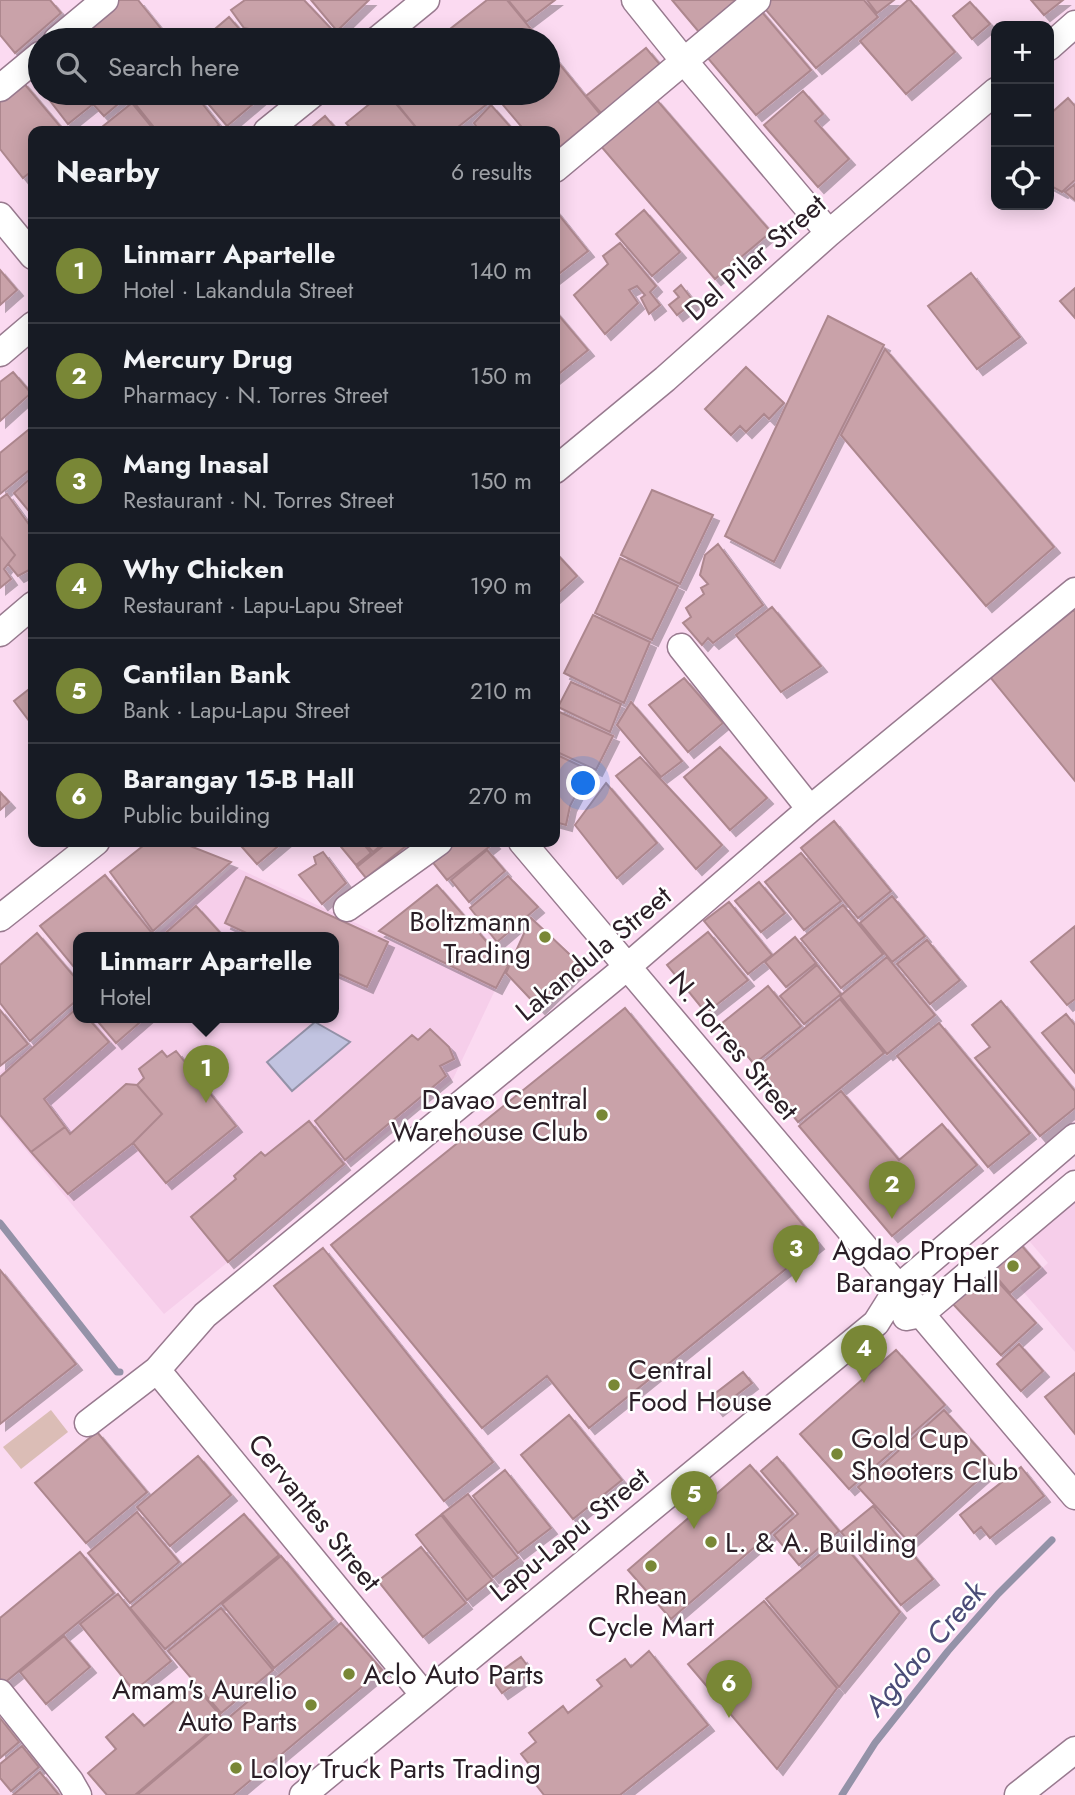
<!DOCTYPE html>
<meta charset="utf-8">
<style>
body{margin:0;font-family:Jost,sans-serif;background:#20242c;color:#f1f3f6}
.controls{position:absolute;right:21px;top:21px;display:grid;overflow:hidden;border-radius:14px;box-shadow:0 4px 18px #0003}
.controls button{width:63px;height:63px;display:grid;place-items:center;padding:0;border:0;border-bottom:2px solid #363941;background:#171b24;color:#f1f3f6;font:35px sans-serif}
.you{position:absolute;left:584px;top:784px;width:24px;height:24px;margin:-18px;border:5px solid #fff;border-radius:50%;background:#1a73e8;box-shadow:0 0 0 10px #1a73e833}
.badge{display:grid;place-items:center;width:46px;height:46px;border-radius:50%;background:#798736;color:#fff;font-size:23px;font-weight:700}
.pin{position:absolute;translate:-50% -58px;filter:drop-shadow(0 2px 4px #0008)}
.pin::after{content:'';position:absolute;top:37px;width:24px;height:21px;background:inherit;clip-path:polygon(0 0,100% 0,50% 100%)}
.popup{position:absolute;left:73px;top:932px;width:266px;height:91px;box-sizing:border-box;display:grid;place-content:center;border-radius:14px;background:#171b24;filter:drop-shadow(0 2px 5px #0005);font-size:23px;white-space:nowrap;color:#9ea1a6}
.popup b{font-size:26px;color:#f1f3f6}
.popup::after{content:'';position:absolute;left:50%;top:100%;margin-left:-14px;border:14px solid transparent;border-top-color:#171b24}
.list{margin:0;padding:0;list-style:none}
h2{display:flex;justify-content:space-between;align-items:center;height:91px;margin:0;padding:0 28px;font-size:30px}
h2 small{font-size:23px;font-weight:400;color:#9ea1a6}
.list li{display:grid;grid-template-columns:46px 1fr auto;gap:21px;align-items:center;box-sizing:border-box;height:105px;padding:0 28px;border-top:2px solid #363941}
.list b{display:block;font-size:26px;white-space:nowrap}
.list p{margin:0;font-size:23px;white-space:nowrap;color:#9ea1a6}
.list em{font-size:23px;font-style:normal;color:#9ea1a6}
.icon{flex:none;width:38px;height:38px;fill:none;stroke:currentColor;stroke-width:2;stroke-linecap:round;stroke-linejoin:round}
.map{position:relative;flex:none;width:1075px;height:1795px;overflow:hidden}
.search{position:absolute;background:#171b24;box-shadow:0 4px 18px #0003;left:28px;top:28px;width:532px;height:77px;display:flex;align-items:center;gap:18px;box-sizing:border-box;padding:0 24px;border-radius:38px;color:#9ea1a6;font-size:26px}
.panel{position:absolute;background:#171b24;box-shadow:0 4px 18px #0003;left:28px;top:126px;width:532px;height:721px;border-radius:14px}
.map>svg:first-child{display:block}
.built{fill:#f6ceea}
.green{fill:#dbbdb6}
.water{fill:#c1c3e0;stroke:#9492a8;stroke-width:2}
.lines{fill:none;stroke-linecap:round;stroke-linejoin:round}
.stream{stroke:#9492a8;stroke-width:7}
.building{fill:#c9a2a9;stroke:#ad878e;stroke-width:2;filter:url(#shadow)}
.minor-casing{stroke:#987a8f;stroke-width:29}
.minor{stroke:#fff;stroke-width:26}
.poi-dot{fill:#798736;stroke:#fff;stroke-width:2.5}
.labels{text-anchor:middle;stroke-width:5;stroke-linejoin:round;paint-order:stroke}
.street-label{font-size:28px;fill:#2a1e26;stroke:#fff}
.poi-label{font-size:28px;fill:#2a1e26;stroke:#fff;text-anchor:start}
.water-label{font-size:30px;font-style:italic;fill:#4a4c77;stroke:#fff}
</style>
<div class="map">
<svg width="1075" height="1795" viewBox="0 0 1075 1795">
<defs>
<filter id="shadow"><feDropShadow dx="6" dy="6" stdDeviation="0" flood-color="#0004"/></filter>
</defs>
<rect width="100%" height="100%" fill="#fbdaf1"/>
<path class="built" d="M233,866l263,122 -43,91 -289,235 -164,-195v-46l78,-69v13h256v-80h-180z
M1075,1195v157l-55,-64 28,-25 -23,-27z"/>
<path class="green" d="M51,1410l17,22 -47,37 -18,-22z"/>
<path class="water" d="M315,1022l35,20 -58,49 -25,-29z"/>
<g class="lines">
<path class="stream" d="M0,1223l117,149h3
M842,1795l33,-52 73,-92 50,-57 54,-54"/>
</g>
<path class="building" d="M0,0h50l11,13 -46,40 -15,-18z
M117,0h21l32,40h-79l-10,-11z
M245,0h59l35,37 -4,3h-73l-8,-10 -10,-2 -13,-18z
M311,0h58l-32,31z
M487,0h20l33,40h-89l-6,-7z
M508,0h47l-29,22z
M672,0h66l-39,32z
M763,0h101l14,17 -62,51 -56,-65z
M867,0h27l-17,13z
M908,0h2l45,52 -49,42 -46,-53z
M1031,0h32l-19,15z
M970,2l20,22 -18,15 -19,-23z
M756,5l55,65 -55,45 -55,-65z
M229,17l20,23h-47z
M646,48l16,19 -61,46 -15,-17z
M548,50l52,64 -45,37v-20h-30l-32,-38h55z
M22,81l42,50h-31v39l-10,8 -23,-29v-50z
M803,91l20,23 -8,7 34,38 -31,28 -54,-62z
M44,93h87l-27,23 -11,-12 -25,20z
M144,93h50l25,32 -7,6h-55l-24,-30z
M199,93h67l-39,33z
M383,93h4l32,38h-66l-7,-8z
M388,93h90l9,11 -34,27h-34z
M655,98l116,134 -56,47 -115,-134z
M1068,98l7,8v74l-13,12 -13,-7v-70z
M132,103l23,28h-58z
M491,105l23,26h-40l4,-2 -4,-6z
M325,116l13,15h-31z
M1075,184v16l-10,-8z
M555,210l33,41 -33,26z
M644,210l36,42 -28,24 -36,-42z
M620,243l36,43 -6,6 10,13 -11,9 -8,-16 4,-3 -8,-9 -8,4 9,13 -33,31 -31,-39 34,-31 -5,-8z
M0,270l17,20 -17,15z
M971,273l49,64 -43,32 -49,-63z
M681,285l13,17 -17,13 -8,-10 10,-8 -5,-6z
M1075,288v30l-15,-17z
M555,311l33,39 -33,27z
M828,316l56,29 -110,217 -49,-26z
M885,349l169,198 -68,59 -145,-171z
M746,367l38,36 -15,16 -5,-5 -18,18 -6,-6 -9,9 -26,-26z
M13,372l18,21 -31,28v-39z
M33,426v41l-33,27v-41z
M33,476v40l-19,-23z
M652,490l61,25 -33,69 -59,-29z
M7,494l26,36v27l-1,1 1,10 -15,8 -10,-12 7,-9 -15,-19v-37z
M0,536l15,19 -11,14 7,10 -11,9z
M718,544l45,61 -50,38 -5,-5 -6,7 -19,-22 8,-6 -5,-9 18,-14 -3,-6 7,-4 -8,-9 5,-20z
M555,552l22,24 -22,20z
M620,558l58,28 -26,54 -57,-27z
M772,607l49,59 -40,26 -45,-57z
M1075,609v172l-85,-104z
M593,615l57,27 -26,61 -60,-30z
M684,678l39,45 -35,29 -39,-47z
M571,682l50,22 -11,28 -52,-25z
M33,686v40l-19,-25z
M631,702l51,59 -21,16 -44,-52z
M555,710l58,26 -17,34 -41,-19z
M720,747l47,51 -37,32 -46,-53z
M555,754l34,16 -19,36 -4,19 -11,-3z
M640,757l82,88 -26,24 -80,-93z
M606,783l51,60 -40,35 -42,-53z
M0,792l9,10 -9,8z
M834,821l57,70 -33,27 -57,-70z
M148,842h32l51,20 -78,69 -43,-59z
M248,842h35l-26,22 -15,-17z
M337,842h25l9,11 -15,12z
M364,842h21l-12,10z
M388,842h15l3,4 -40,32 -9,-11z
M451,842h42l1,1 -47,37 -17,-21z
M487,850l18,21 -36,31 -18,-22z
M323,852l23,31 -24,21 -23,-29 17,-11 -2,-7z
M801,853l40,48 -37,29 -39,-48z
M105,875l47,58 -5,4h-69v35l-38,-46z
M508,876l30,31 -41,35 -27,-34z
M246,877l142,65 -21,45 -33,-15v-35h-79l-30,-14z
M759,882l26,31 -24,19 -26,-31z
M437,885l71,81 -12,22 -117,-57z
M892,896l33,40 -33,26 -32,-39z
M729,902l43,53 -24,19 -44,-53z
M843,905l40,49 -42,34 -40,-49z
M196,906l28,31h-63z
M531,918l51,48 -43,42 -33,-35z
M1075,926v73l-8,6 -36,-43z
M708,932l40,48 -42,33 -39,-48z
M37,933l41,48v18l-48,42 -30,-38v-38z
M795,937l21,26 -30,24 -21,-25z
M927,940l33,40 -30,24 -33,-40z
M887,957l48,58 -48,39 -47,-58z
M817,965l24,29 -37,30 -24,-28z
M768,986l33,40 -47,38 -33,-40z
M840,999l44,54 -86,69 -43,-53z
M1001,1001l74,90v17l-35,28 -65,-78 15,-11 -18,-22z
M78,1007v10h9l22,25 -65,57 21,28 -34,25 -31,-37v-38z
M625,1008l193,235 -229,185 -42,-52 -65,52 -151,-183z
M0,1010l28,34 -28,22z
M1066,1014l9,11v48l-33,-40z
M94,1017h52l-30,26z
M939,1023l91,110 -42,34 -91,-111z
M430,1029l19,18 5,12 -14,7 6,10 -101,84 -30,-39 97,-86 6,5z
M162,1051l5,6 9,-6 60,75 -70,57 -33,-40 29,-29 -25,-29 7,-7 -5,-9z
M126,1084l11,1 25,29 -29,29 -65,51 -37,-42 34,-25 5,7z
M841,1091l58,69 43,-36 35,41 -85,71 -93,-110z
M309,1121l35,43 -116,98 -37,-45 45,-38 -2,-3 27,-24 4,4z
M1016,1239l24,28 -30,26 -24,-28z
M323,1248l170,214 -49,39 -170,-215z
M0,1270l76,94 -76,60z
M987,1270l49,53 -35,32 -49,-52z
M1019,1344l24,27 -22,20 -24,-27z
M896,1350l49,55 -96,84 -49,-55z
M743,1372l9,11 -35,27 -9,-11z
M1075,1373v61l-30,-37z
M944,1410l50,56 -85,76 -51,-55z
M569,1415l53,65 -49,39 -52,-64z
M97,1432l50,60 -61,51 -51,-60z
M198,1456l33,39 -61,51 -33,-39z
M777,1457l62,74 -40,34 -25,-30 24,-21 -37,-43z
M750,1465l43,49 -122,105 -43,-49z
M1021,1467l23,29 -54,42 -9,-11 -7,6 -14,-18z
M505,1470l46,58 -33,25 -45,-57z
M468,1494l50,64 -25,19 -51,-63z
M873,1506l60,73 -32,26 -60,-73z
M137,1512l42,50 -49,41 -42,-50z
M244,1514l35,41 -114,94 -35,-41z
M441,1515l51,65 -25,20 -51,-65z
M839,1539l61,73 -61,75 -73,-88z
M421,1547l45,56 -43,34 -45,-56z
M80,1552l34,41 -111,91 -3,-4v-62z
M281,1556l52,63 -59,49 -52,-64z
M118,1594l53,67 -37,30 -54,-67z
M764,1601l73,87 -60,81 -89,-105z
M221,1608l52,62 -52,43 -53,-62z
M341,1623l41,47 -149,125h-96z
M64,1636l26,31 -44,37 -26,-32z
M649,1651l59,74 -88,70h-76l-14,-18 6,-4 -15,-19 15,-12 -7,-9 34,-27 5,7 34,-27 -5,-6 28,-21 6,8z
M521,1657l11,15 -30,21 -11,-15z
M194,1684l30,36 -89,75h-28l-19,-22 28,-24 -10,-12 27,-23 11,12z
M0,1718l19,24 -19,16z
M22,1746l17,21 -28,24 -11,-13v-14z
M40,1772l19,23h-46z"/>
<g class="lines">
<defs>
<path id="minor" d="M635,0l49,61 145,172
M57,40l48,-40
M377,40l49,-40
M1049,47l26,-23
M0,88l40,-33
M267,131l47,-38
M555,169l202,-169
M0,216l33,40
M0,353l33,-28
M555,470l110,-91 164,-146 167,-142
M0,633l33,-28
M681,647l129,162
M522,842l553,654
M347,908l92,-66
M0,918l96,-76
M906,1317l15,-3 154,-130
M157,1370l267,325
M88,1423l69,-53 48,-55 422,-348 183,-158 265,-218
M0,1693l70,88 8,14
M303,1795l573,-472 22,-35 177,-151
M1018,1795l57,-45"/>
</defs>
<use href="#minor" class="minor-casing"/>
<use href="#minor" class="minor"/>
</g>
<g class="poi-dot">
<circle cx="545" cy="937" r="7"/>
<circle cx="602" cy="1115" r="7"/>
<circle cx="1013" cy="1266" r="7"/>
<circle cx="614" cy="1385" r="7"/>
<circle cx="837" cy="1454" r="7"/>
<circle cx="711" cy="1542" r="7"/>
<circle cx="651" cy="1566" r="7"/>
<circle cx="349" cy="1674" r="7"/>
<circle cx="311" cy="1705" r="7"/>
<circle cx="236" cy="1768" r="7"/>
</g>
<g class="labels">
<g class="street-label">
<text transform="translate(755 257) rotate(-41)" y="10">Del Pilar Street</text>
<text transform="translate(593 953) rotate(-40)" y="10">Lakandula Street</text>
<text transform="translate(734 1045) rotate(50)" y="10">N. Torres Street</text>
<text transform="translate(315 1512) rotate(51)" y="10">Cervantes Street</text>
<text transform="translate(569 1534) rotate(-39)" y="10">Lapu-Lapu Street</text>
</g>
<g class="poi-label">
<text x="531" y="931" text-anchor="end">Boltzmann<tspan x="531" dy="32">Trading</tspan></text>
<text x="588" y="1109" text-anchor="end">Davao Central<tspan x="588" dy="32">Warehouse Club</tspan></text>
<text x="999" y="1260" text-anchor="end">Agdao Proper<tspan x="999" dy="32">Barangay Hall</tspan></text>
<text x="628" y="1379">Central<tspan x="628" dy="32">Food House</tspan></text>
<text x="851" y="1448">Gold Cup<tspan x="851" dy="32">Shooters Club</tspan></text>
<text x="725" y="1552">L. &amp; A. Building</text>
<text x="651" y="1604" text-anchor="middle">Rhean<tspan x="651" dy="32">Cycle Mart</tspan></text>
<text x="363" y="1684">Aclo Auto Parts</text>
<text x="297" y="1699" text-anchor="end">Amam's Aurelio<tspan x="297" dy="32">Auto Parts</tspan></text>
<text x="250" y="1778">Loloy Truck Parts Trading</text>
</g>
<g class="water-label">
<text transform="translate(925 1649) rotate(-49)" y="10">Agdao Creek</text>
</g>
</g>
</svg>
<div class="controls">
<button>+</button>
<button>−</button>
<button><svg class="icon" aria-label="locate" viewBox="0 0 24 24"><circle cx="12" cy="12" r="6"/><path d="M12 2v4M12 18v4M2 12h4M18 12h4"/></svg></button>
</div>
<div class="you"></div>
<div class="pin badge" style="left:206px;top:1103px">1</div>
<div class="popup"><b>Linmarr Apartelle</b>Hotel</div>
<div class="pin badge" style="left:892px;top:1219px">2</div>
<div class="pin badge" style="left:796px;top:1283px">3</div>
<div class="pin badge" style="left:864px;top:1383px">4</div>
<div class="pin badge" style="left:694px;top:1529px">5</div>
<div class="pin badge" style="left:729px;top:1718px">6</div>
<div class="search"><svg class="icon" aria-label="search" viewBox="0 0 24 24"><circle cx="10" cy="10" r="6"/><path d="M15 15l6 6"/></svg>Search here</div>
<section class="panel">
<h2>Nearby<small>6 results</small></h2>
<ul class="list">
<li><span class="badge">1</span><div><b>Linmarr Apartelle</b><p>Hotel · Lakandula Street</p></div><em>140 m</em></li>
<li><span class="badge">2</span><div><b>Mercury Drug</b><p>Pharmacy · N. Torres Street</p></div><em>150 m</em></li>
<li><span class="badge">3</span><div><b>Mang Inasal</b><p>Restaurant · N. Torres Street</p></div><em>150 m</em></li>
<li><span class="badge">4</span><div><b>Why Chicken</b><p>Restaurant · Lapu-Lapu Street</p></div><em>190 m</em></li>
<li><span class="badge">5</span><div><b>Cantilan Bank</b><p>Bank · Lapu-Lapu Street</p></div><em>210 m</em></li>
<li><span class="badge">6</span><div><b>Barangay 15-B Hall</b><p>Public building</p></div><em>270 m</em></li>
</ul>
</section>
</div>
